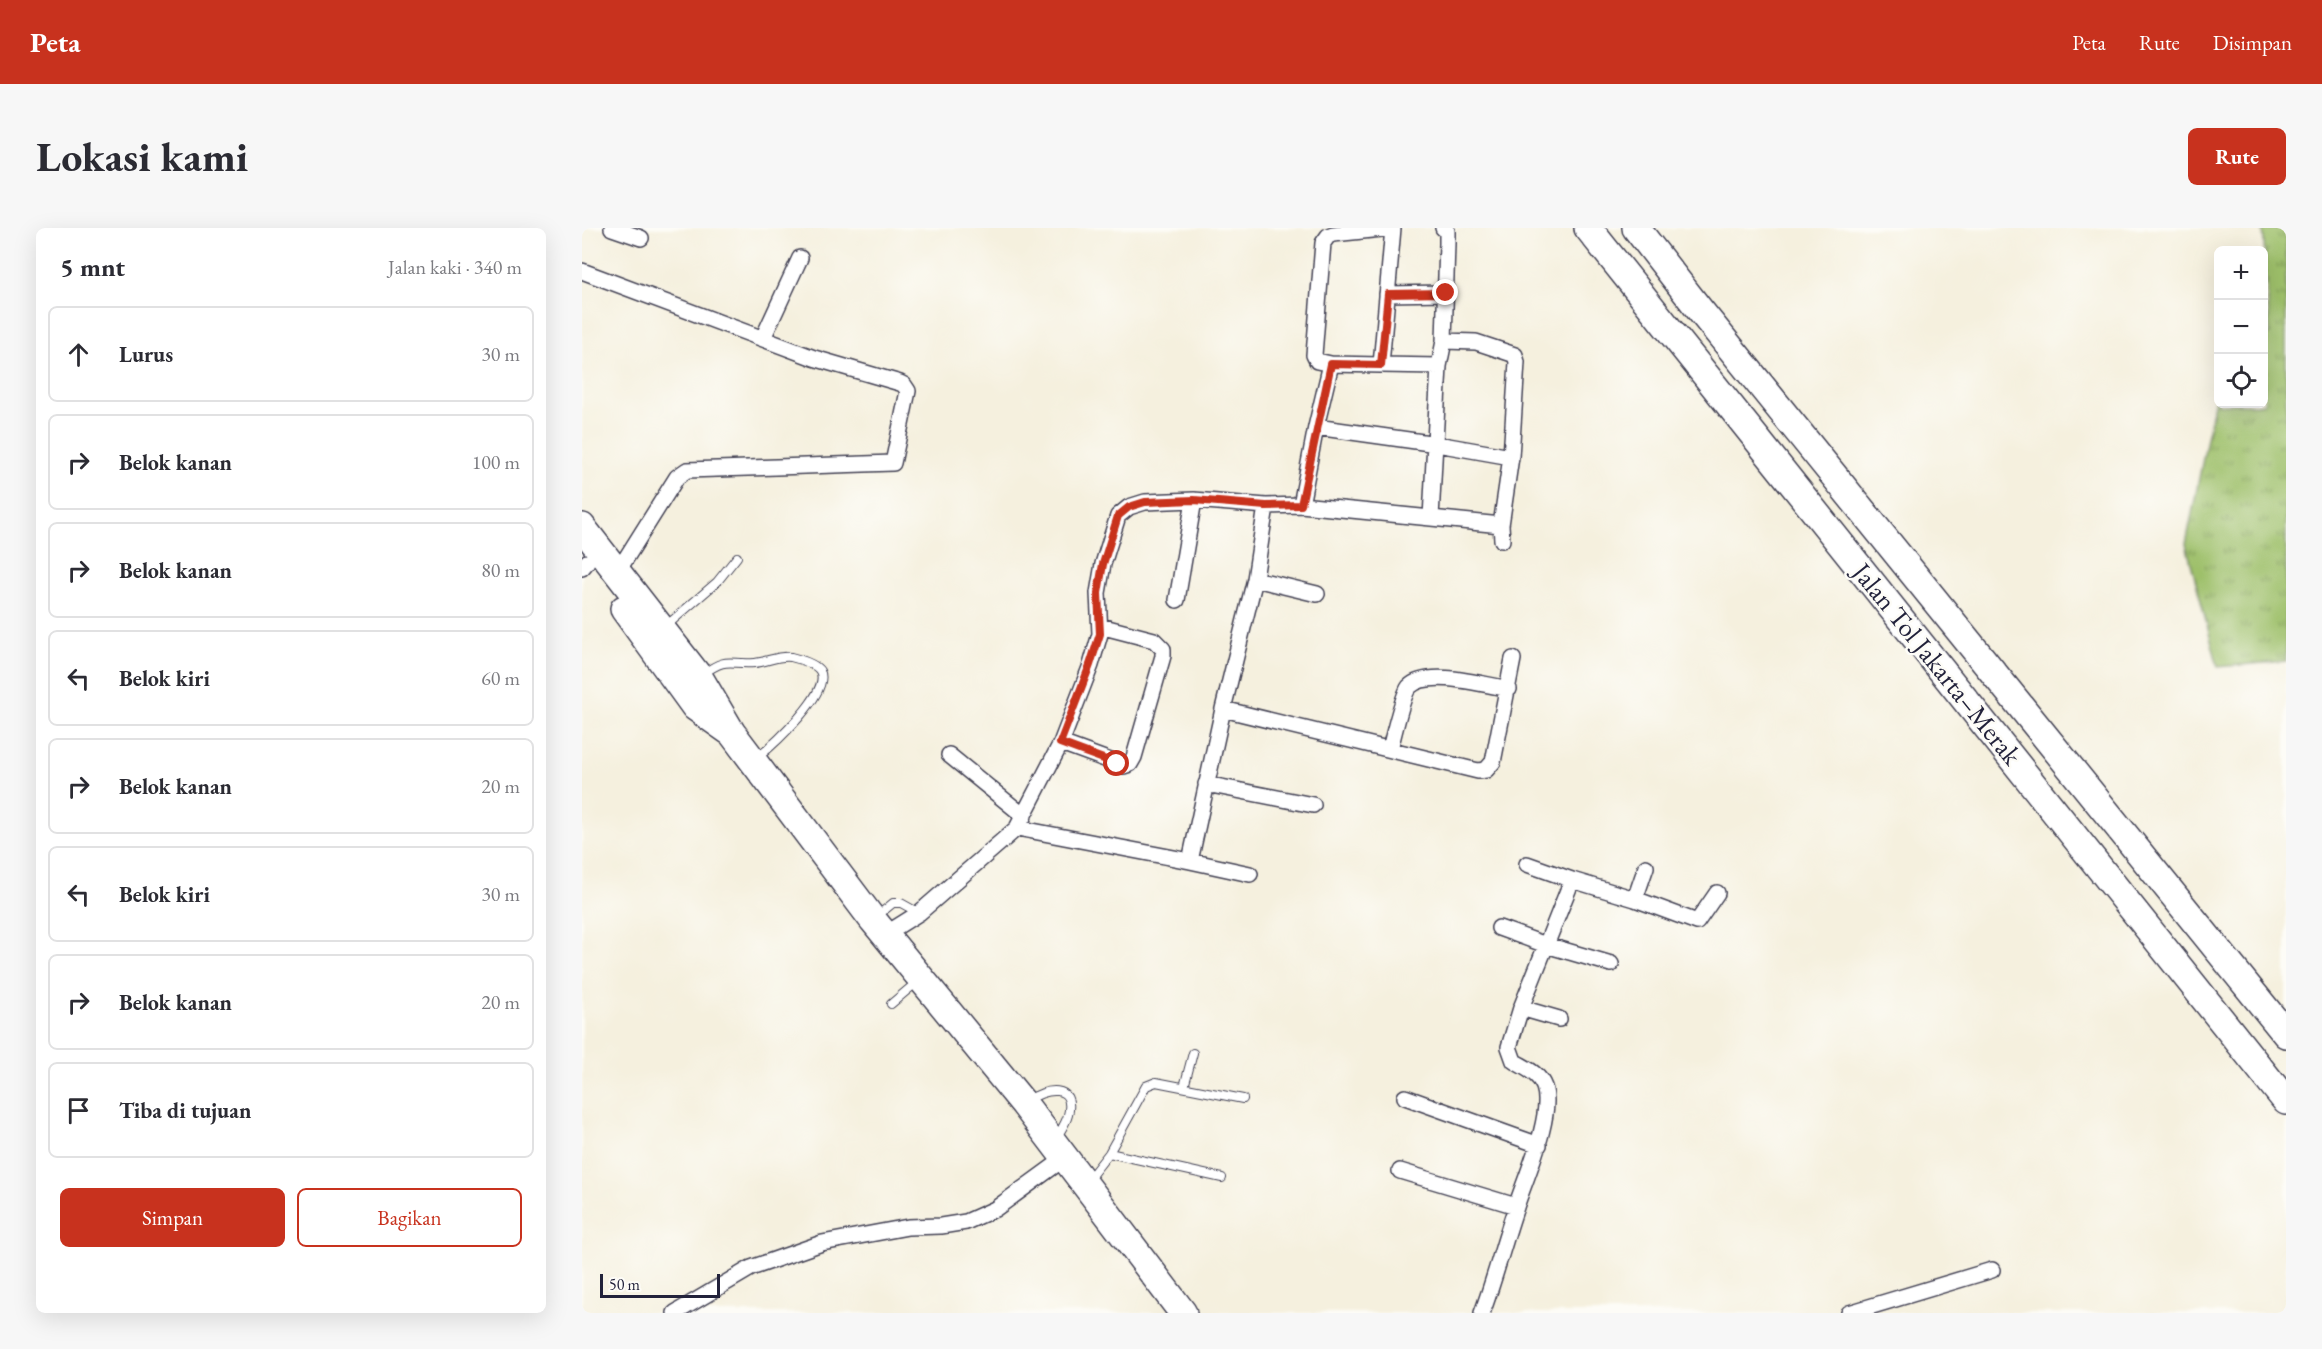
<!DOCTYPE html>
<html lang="id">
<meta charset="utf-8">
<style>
body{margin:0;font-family:"EB Garamond",serif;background:#f7f7f7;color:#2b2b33}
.controls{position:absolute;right:18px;top:18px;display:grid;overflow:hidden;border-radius:9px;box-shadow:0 6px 24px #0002}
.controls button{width:54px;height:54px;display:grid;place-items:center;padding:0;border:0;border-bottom:2px solid #e1e1e2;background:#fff;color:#2b2b33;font:30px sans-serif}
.scale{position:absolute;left:18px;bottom:15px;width:120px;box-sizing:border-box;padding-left:6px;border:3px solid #22223b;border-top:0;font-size:16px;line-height:21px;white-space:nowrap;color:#22223b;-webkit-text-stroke:4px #fdfcf7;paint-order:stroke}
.stop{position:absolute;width:18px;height:18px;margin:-14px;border:4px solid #c8321e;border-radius:50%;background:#fff}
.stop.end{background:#c8321e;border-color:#fff;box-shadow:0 2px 6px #0008}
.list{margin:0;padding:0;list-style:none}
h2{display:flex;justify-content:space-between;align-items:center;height:78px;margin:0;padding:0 24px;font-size:26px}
h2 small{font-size:20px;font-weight:400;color:#7c7c81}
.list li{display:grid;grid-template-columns:39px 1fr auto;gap:18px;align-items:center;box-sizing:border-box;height:96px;margin:0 12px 12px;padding:0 12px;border:2px solid #e1e1e2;border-radius:9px}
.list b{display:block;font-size:22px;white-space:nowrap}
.list em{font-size:20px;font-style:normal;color:#7c7c81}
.actions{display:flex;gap:12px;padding:18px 24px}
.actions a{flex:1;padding:14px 0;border:2px solid #c8321e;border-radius:9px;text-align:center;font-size:21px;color:#c8321e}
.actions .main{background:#c8321e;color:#fff}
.icon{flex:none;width:33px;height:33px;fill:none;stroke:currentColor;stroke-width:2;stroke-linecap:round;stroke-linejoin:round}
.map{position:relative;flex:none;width:1704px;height:1085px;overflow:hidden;border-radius:9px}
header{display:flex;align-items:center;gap:36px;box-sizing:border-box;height:84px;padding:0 30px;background:#c8321e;color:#fff}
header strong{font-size:28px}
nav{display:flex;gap:33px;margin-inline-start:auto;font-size:21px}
.intro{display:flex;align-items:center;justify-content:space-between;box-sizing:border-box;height:144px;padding:0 36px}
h1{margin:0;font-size:42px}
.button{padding:15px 27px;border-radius:9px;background:#c8321e;color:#fff;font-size:21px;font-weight:700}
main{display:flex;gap:36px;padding:0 36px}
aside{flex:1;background:#fff;border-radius:9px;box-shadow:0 6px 24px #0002}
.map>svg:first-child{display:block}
.grass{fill:url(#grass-tufts);stroke:#607152;stroke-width:1.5}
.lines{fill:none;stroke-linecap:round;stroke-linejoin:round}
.lane-casing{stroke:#424153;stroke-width:10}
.street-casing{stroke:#424153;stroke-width:18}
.highway-casing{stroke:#424153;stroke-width:30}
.lane{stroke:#fff;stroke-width:8}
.street{stroke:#fff;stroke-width:15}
.highway{stroke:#fff;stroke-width:27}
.route{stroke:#c8321e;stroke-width:8}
.labels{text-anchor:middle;stroke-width:5;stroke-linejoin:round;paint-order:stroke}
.street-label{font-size:27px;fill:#22223b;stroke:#fdfcf7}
</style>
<header>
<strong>Peta</strong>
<nav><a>Peta</a><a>Rute</a><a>Disimpan</a></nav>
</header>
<div class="intro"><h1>Lokasi kami</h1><a class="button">Rute</a></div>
<main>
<aside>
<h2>5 mnt<small>Jalan kaki · 340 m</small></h2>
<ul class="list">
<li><svg class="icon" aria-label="ahead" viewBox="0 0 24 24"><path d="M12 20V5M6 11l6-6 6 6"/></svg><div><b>Lurus</b></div><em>30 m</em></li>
<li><svg class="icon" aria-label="right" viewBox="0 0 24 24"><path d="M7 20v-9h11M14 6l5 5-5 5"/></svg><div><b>Belok kanan</b></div><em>100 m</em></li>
<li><svg class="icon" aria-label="right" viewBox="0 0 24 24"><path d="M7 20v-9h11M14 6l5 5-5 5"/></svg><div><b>Belok kanan</b></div><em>80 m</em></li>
<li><svg class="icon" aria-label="left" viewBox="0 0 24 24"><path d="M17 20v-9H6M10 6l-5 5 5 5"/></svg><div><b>Belok kiri</b></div><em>60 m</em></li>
<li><svg class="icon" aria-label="right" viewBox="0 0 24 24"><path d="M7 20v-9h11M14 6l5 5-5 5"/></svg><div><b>Belok kanan</b></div><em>20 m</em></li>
<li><svg class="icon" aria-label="left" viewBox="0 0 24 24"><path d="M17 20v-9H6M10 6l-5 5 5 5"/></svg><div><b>Belok kiri</b></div><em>30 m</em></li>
<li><svg class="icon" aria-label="right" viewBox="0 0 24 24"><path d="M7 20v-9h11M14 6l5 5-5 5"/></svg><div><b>Belok kanan</b></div><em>20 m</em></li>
<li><svg class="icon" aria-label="arrive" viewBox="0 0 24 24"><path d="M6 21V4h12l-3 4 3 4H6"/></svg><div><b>Tiba di tujuan</b></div></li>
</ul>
<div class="actions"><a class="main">Simpan</a><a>Bagikan</a></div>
</aside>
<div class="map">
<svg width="1704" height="1085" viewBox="0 0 1704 1085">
<defs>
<pattern id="grass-tufts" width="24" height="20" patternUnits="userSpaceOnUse" patternTransform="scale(1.5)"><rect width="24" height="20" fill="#9ec06a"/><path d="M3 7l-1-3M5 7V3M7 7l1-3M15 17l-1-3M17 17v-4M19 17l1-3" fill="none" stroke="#809c58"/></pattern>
</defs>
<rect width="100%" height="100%" fill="#fdfcf7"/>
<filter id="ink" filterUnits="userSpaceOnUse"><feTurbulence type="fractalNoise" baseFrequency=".0167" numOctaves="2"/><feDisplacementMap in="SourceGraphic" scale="12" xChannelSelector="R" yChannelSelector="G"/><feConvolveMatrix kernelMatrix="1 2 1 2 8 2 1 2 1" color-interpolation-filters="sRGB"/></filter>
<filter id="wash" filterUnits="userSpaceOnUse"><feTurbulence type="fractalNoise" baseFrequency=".008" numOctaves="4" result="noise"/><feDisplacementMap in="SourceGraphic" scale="24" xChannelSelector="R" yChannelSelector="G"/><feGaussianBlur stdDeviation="1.35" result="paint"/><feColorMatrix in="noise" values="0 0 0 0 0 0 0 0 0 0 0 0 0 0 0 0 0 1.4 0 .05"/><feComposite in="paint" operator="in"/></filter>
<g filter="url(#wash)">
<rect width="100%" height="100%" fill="#f5f0de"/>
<path class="grass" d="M1681,0h23v433l-68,6 -32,-123 32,-161v21h46v-68l6,-2z"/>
</g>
<g filter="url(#ink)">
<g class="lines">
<defs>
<path id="lane" d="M84,398l51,-44 20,-25
M121,446c25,-18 25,-9 52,-11 12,-1 23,-8 36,-6 8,2 25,7 29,14 12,21 -48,75 -63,87
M294,689l17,-14h8l18,10
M309,776l26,-22
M602,859l9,-34
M445,873c18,-13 49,-18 41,14 -2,8 -7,15 -11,22
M527,925l113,25
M505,953l22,-28 37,-67 10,-4 87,17"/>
<path id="street" d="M30,0l29,10
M811,0l-12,137 58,1
M0,43l232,87 86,25 4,2 4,6 -15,72 -206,7 -10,7 -59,94
M805,66l59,-1
M181,110l37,-80
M862,113l32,1 39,13 2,7 -6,95 -10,68 1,15
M749,136l-14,-3 -3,-6 9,-112 5,-7 5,-2 59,-6
M734,199l15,-63 50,1
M719,277l15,-78 121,17 74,13
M849,290l8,-152 5,-25 3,-98v-12l-4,-3
M0,340l5,-6
M673,351l62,15
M595,372l17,-100
M641,481l255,62 8,-1 7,-8 20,-103
M479,515l63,23 6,-2 4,-7 29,-101v-7l-9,-9 -54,-14
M808,521c3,-12 13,-55 19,-62 18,-19 76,-2 100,2
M367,527l75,61
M624,556l107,21
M435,600l173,33 60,13
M608,633l33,-152 32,-130 11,-73
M945,636l45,16
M1053,671l11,-32
M917,700l47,17 65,19
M302,707l35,-22 98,-85 44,-85 30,-78 9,-31 -2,-41 5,-29 15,-48 11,-9 16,-5 49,-2 72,6 35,-1 200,20
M939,780l38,11
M823,869l134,48
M818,943l116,35
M93,1085l76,-45 71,-25 86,-16 33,-1 25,-4 29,-13 70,-51
M900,1085c13,-35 22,-71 34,-106 9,-28 38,-92 28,-120 -5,-14 -19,-19 -30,-26l-5,-14 12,-39 51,-128 63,19 62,23 20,-29
M1267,1085l143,-43"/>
<path id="highway" d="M1006,0l698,873
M1054,0l63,81 587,725
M0,299l117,150 33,56 141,187 151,184 159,209
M42,381l71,98 34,24"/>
</defs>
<use href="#lane" class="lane-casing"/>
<use href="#street" class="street-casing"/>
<use href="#highway" class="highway-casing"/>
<use href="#lane" class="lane"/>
<use href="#street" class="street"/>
<use href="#highway" class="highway"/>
</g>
</g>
<g class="lines" filter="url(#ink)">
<path class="route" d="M535,536l-57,-21 30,-78 10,-31 -2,-41 5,-29 15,-48 11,-9 16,-5 49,-2 72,6 35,-1 30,-141 50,1 7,-71 58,-1"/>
</g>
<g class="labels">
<g class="street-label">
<text transform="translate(1355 436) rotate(51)" y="9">Jalan Tol Jakarta–Merak</text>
</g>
</g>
</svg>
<div class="controls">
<button>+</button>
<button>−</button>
<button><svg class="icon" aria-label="locate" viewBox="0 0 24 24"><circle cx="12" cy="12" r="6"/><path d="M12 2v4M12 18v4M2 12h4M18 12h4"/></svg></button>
</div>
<div class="scale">50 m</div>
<div class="stop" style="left:535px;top:536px"></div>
<div class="stop end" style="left:864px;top:65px"></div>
</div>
</main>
